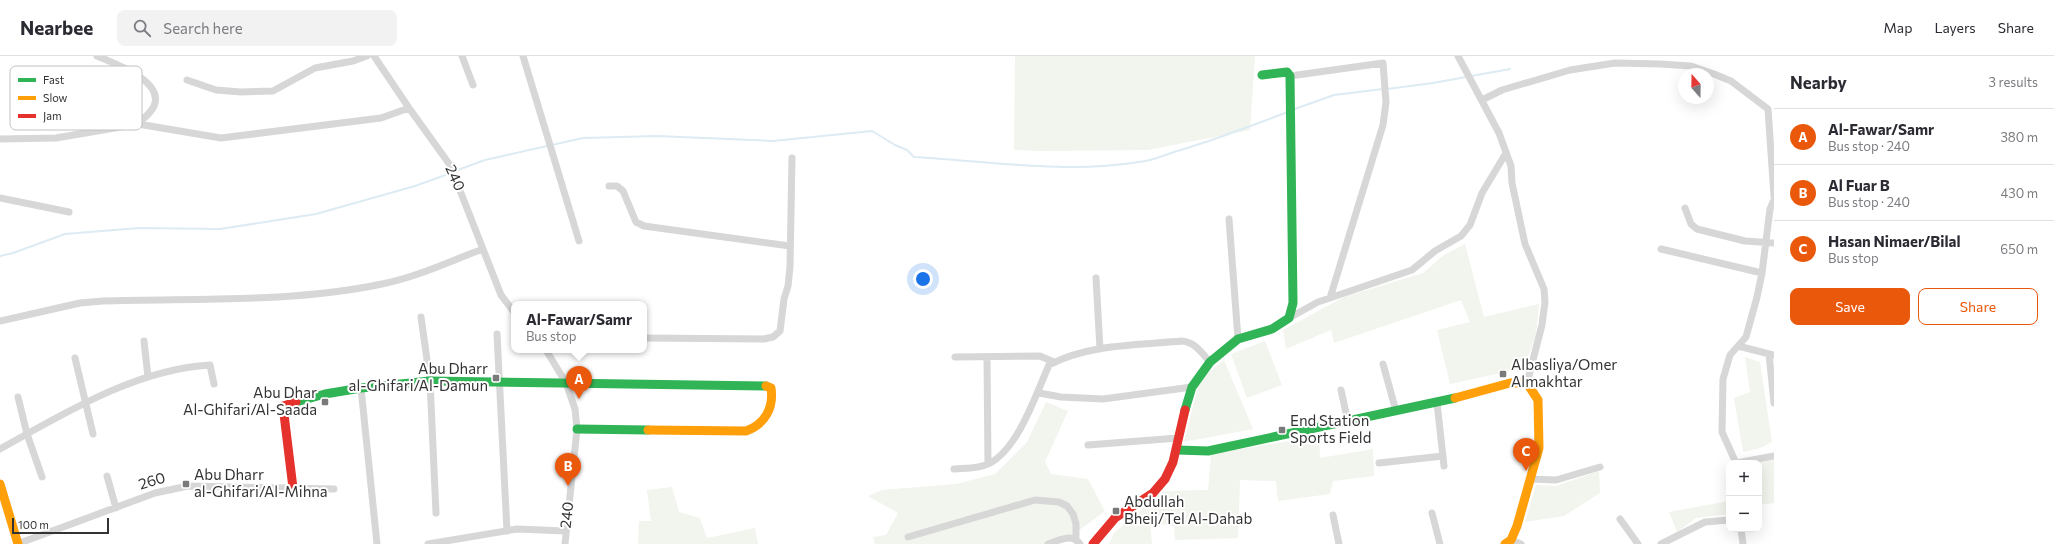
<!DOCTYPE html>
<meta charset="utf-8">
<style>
body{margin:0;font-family:Commissioner,sans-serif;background:#f2f2f3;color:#2b2b33}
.controls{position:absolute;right:12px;bottom:12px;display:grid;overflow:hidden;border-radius:8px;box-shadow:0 4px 16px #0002}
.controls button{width:36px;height:36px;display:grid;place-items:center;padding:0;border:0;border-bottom:1px solid #e1e1e2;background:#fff;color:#2b2b33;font:20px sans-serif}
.compass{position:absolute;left:1678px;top:12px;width:36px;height:36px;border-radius:50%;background:#fff;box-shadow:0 4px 16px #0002;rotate:340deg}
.scale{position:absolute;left:12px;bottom:10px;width:97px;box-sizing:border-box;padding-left:4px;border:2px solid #333;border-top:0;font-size:11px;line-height:14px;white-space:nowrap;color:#333;-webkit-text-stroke:3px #fff;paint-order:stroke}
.you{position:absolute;left:923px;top:223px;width:14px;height:14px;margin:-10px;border:3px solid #fff;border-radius:50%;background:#1a73e8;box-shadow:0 0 0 6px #1a73e833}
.badge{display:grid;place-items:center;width:26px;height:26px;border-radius:50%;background:#ea580c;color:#fff;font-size:13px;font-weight:700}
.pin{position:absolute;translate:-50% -33px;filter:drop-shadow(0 1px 2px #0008)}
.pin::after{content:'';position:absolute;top:21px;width:14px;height:12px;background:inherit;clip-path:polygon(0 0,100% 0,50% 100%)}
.popup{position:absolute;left:511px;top:245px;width:136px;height:52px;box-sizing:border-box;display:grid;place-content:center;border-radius:8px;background:#fff;filter:drop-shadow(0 1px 3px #0005);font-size:13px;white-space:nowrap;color:#7c7c81}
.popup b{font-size:15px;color:#2b2b33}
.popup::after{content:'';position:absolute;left:50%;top:100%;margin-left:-8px;border:8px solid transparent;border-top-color:#fff}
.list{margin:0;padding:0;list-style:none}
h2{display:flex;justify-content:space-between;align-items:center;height:52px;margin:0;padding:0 16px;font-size:17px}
h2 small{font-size:13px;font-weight:400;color:#7c7c81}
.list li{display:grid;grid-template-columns:26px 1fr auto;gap:12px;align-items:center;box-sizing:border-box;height:56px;padding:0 16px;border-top:1px solid #e1e1e2}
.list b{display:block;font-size:15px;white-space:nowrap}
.list p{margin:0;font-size:13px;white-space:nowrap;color:#7c7c81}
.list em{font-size:13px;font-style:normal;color:#7c7c81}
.actions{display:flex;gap:8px;padding:12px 16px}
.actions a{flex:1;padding:9px 0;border:1px solid #ea580c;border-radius:8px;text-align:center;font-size:14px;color:#ea580c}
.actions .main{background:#ea580c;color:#fff}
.icon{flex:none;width:22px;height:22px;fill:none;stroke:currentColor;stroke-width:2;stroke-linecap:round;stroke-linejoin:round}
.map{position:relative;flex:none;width:1774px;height:488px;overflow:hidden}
header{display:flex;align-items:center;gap:24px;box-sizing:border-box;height:56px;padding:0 20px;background:#fff;border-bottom:1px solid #e1e1e2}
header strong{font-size:19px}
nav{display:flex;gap:22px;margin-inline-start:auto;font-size:14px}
.search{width:280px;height:36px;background:#f2f2f3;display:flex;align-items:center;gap:10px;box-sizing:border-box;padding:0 14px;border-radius:8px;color:#7c7c81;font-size:15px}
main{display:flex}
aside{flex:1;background:#fff}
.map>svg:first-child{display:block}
.green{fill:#f1f5ed}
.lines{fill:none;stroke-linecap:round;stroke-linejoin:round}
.stream{stroke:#ddebf3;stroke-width:2}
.street{stroke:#d7d7d7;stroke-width:7}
.fast{stroke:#30b455;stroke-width:9}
.slow{stroke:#ff9f0a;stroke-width:9}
.jam{stroke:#e5322d;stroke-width:9}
.poi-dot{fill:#7a7a7a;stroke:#fff;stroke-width:1.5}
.labels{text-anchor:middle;stroke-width:4;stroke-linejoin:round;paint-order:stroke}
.street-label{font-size:15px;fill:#333;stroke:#fff}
.poi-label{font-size:15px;fill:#333;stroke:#fff;text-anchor:start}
.key{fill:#fff;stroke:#c2c2c2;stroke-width:1}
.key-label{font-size:11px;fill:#333}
</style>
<header>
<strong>Nearbee</strong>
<div class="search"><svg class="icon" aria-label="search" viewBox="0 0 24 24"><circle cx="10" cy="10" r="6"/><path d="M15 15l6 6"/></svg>Search here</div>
<nav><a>Map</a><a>Layers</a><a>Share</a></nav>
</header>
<main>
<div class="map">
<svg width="1774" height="488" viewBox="0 0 1774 488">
<rect width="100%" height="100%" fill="#fff"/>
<path class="green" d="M1015,0h240l-5,74 -102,20 -108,1 -26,-1z
M1465,188l19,73 55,-13 -3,31 -12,33 -74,16 -13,-54 33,-8 -9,-22 -127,43 -3,-13 -45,19 -3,-19 61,-33 79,-24 21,-18z
M1265,285l17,44 -35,13 -16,-44z
M1745,301l15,5 12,80 -12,6 -17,4 -9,-54 16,-6z
M1224,304l29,69 -69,13 16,-63z
M1046,346l22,9 -23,51 6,12 37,5 17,32 -31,23 -29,10h-170l-2,-7 13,-2 12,-22 -30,-17 14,-6 74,-6 39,-10 32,-32z
M1319,380l1,22 53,-9 1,27 -41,5 -3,13 -52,7 -2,-20 -36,-1 -2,58 -63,2 -1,-14 -24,-3 2,21h-43l5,-11 49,-42 45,-1 3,-36z
M1774,404v43l-15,2v-42h-2z
M1599,415l1,22 -36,23 -39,6 11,-37 20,1z
M672,431l7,25 21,6 7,20 48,-10 3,16h-120l1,-23h12l-4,-31z
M1729,445v13l-33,4 -19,14 -8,-20z"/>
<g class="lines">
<path class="stream" d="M1387,33l46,-6 77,-14
M1292,54l42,-15 49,-6
M455,115l30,-11 98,-22 74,-2 116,5 99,-10 23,14 12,5 7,7c75,4 150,17 225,5 12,-1 23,-6 35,-10 39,-11 76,-26 114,-40
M0,200l13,-3 52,-19 74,-6 81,1 96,-15 99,-28 36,-13"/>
<path class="street" d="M97,0c16,7 68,25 57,50 -3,7 -11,13 -16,18
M374,0l35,52 41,57 51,130 13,17
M462,0l11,29
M523,0l56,185
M1458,0l41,77 12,33 1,17 13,61 19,45 1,13 -3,23 -15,58
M1290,20l93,-13 3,39 -3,23 -53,173
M187,24l29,10 25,2 32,-1 42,-23 38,-7 14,-5
M1482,44l20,-10 68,-20 45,-7 45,1 31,2 23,8 17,7 37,28 6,87
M0,83l56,-1 82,-14 83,14 160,-20 28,-10
M609,130h8l6,5 13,31 8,4 146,20
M0,142l69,14
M1685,152l6,16 6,5 48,12 29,2
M1229,163l9,120
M1661,193l101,24
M1096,222l4,71
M421,261l9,64 6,132
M1289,262l29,-16 94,-32 23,-19 26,-15 9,-11 12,-32 24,-40
M0,265l80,-18 23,-2c93,-3 188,2 279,-17 35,-7 68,-23 101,-35
M497,278l10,197
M644,282l120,1 9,-2 7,-6 4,-32 4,-13 2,-19 2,-109
M144,285l4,36
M1738,290l36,9
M546,294l20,33 9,26 2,20 -12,115
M1769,298l5,49
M955,301l85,-1 14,6
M75,302l18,76
M987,302l1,106
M1383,308l13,47
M361,332l16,156
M1341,334l7,32
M1039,337l22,4 42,2 89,-12
M18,341l9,37 15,43
M1437,347l7,63
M1088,389l90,-7
M0,393c63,-35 136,-80 210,-84l4,19
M1379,407l64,-7
M1736,407l-14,-31 1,-53 7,-24 16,-18 11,-40 5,-24 8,-64 4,-9
M1736,407l38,-7
M954,413c11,-1 25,0 36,-6 28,-14 46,-69 59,-98 40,-21 89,-20 133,-24 13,1 20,12 28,21
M107,420l9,32
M1530,423l26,1 44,-13
M1432,457l8,31
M1333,459l6,29
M1620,463l18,25
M1741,473l2,15
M908,481l127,-37 24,2 8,4 6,8 3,10v15
M1511,484l10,4
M17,488l138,-51 33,-7 146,3
M428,488l89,-15 48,2
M1048,488c11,-4 24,-11 32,0
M1661,488l44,-22 24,-2"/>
<path class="fast" d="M296,346l29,-8 36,-6 69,-7 336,5
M1185,354l7,-23 18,-25 28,-23 34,-10 17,-11 4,-15 -3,-227 -3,-4 -25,3
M577,373l71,1
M1177,394l31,1 247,-53"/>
<path class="slow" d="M1455,342l55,-15h17l11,17 1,48 -22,78 -6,14 -6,4
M648,374l98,1c19,-7 28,-23 25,-43l-5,-2
M0,428l18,60"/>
<path class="jam" d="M293,432l-10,-82 13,-4
M1093,488l22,-26 38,-25 12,-14 8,-17 12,-52"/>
</g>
<g class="poi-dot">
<rect x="1499" y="314" width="8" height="8" rx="2"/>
<rect x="492" y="318" width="8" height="8" rx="2"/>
<rect x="321" y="342" width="8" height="8" rx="2"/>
<rect x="1278" y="370" width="8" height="8" rx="2"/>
<rect x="182" y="424" width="8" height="8" rx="2"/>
<rect x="1112" y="451" width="8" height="8" rx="2"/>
</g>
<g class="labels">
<g class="street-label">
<text transform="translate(455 122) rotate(66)" y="5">240</text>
<text transform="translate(152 425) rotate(-17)" y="5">260</text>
<text transform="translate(567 459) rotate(-84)" y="5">240</text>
</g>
<g class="poi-label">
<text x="1511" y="314">Albasliya/Omer<tspan x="1511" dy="17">Almakhtar</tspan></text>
<text x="488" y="318" text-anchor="end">Abu Dharr<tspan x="488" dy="17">al-Ghifari/Al-Damun</tspan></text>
<text x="317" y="342" text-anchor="end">Abu Dhar<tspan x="317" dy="17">Al-Ghifari/Al-Saada</tspan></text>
<text x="1290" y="370">End Station<tspan x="1290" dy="17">Sports Field</tspan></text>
<text x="194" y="424">Abu Dharr<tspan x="194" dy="17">al-Ghifari/Al-Mihna</tspan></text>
<text x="1124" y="451">Abdullah<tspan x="1124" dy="17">Bheij/Tel Al-Dahab</tspan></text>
</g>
</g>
<rect x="10" y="10" width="132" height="64" rx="6" class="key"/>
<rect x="18" y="22" width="18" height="4" fill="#30b455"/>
<rect x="18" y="40" width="18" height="4" fill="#ff9f0a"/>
<rect x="18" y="58" width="18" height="4" fill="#e5322d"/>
<g class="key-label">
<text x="43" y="28">Fast</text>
<text x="43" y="46">Slow</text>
<text x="43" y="64">Jam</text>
</g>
</svg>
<div class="controls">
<button>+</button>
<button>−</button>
</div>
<svg class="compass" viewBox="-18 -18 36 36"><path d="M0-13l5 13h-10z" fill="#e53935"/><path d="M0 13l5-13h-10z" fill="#7c7c81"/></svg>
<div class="scale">100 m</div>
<div class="you"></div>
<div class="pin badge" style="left:579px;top:343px">A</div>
<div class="popup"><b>Al-Fawar/Samr</b>Bus stop</div>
<div class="pin badge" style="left:568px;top:430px">B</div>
<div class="pin badge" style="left:1526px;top:415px">C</div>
</div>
<aside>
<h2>Nearby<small>3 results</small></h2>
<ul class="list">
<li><span class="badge">A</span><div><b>Al-Fawar/Samr</b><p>Bus stop · 240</p></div><em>380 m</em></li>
<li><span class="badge">B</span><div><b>Al Fuar B</b><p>Bus stop · 240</p></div><em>430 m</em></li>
<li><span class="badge">C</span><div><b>Hasan Nimaer/Bilal</b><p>Bus stop</p></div><em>650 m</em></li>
</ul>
<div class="actions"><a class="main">Save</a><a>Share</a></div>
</aside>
</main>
